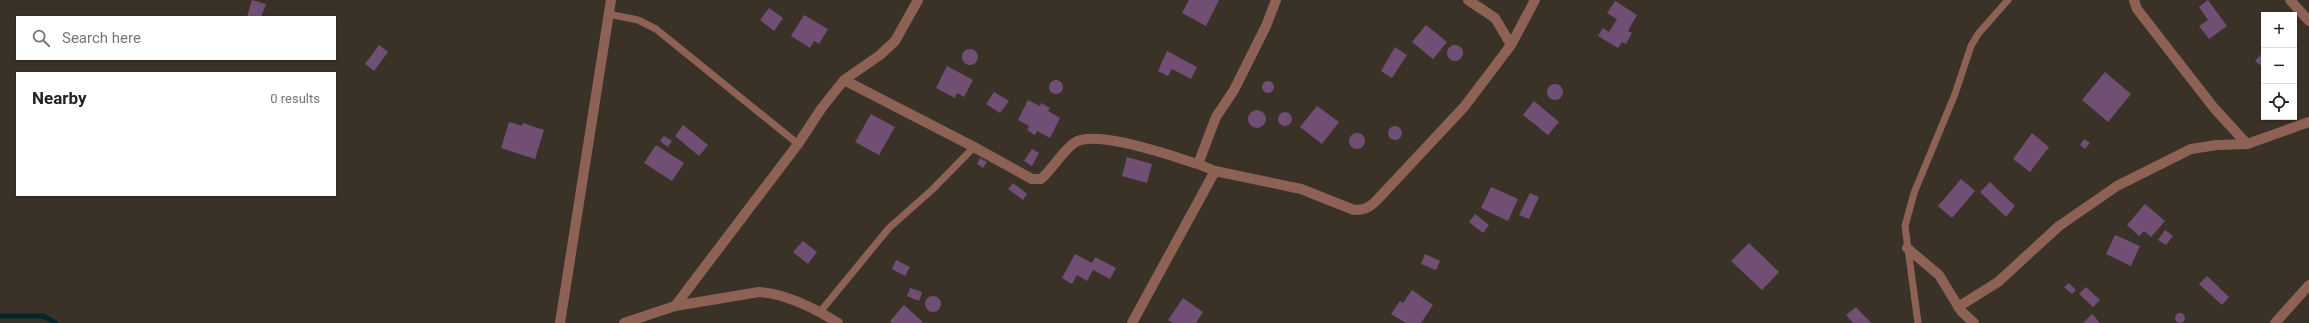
<!DOCTYPE html>
<meta charset="utf-8">
<style>
body{margin:0;font-family:Roboto,sans-serif;background:#f2f2f2;color:#222}
.controls{position:absolute;right:12px;top:12px;display:grid;overflow:hidden;border-radius:0px;box-shadow:0 1px 3px #0004}
.controls button{width:36px;height:36px;display:grid;place-items:center;padding:0;border:0;border-bottom:1px solid #e0e0e0;background:#fff;color:#222;font:20px sans-serif}
.list{margin:0;padding:0;list-style:none}
h2{display:flex;justify-content:space-between;align-items:center;height:52px;margin:0;padding:0 16px;font-size:17px}
h2 small{font-size:13px;font-weight:400;color:#767676}
.icon{flex:none;width:22px;height:22px;fill:none;stroke:currentColor;stroke-width:2;stroke-linecap:round;stroke-linejoin:round}
.map{position:relative;flex:none;width:2309px;height:323px;overflow:hidden}
.search{position:absolute;background:#fff;box-shadow:0 1px 3px #0004;left:16px;top:16px;width:320px;height:44px;display:flex;align-items:center;gap:10px;box-sizing:border-box;padding:0 14px;border-radius:0px;color:#767676;font-size:15px}
.panel{position:absolute;background:#fff;box-shadow:0 1px 3px #0004;left:16px;top:72px;width:320px;height:124px;border-radius:0px}
.map>svg:first-child{display:block}
.lines{fill:none;stroke-linecap:round;stroke-linejoin:round}
.stream{stroke:#00272b;stroke-width:5}
.building{fill:#714f75}
.service{stroke:#8d6255;stroke-width:7}
.minor{stroke:#8d6255;stroke-width:10}
</style>
<div class="map">
<svg width="2309" height="323" viewBox="0 0 2309 323">
<rect width="100%" height="100%" fill="#3a3227"/>
<g class="lines">
<path class="stream" d="M0,316h43l13,7"/>
</g>
<path class="building" d="M252,0l14,4 -5,13h-14z
M1189,0h30l-13,26 -24,-13z
M2208,0l19,26 -18,13 -10,-13 9,-6 -9,-13z
M1615,1l22,14 -9,16 4,2 -6,11 -4,-2 -4,6 -20,-12 5,-8 6,4 8,-13 -10,-6z
M769,8l14,10 -9,13 -14,-11z
M804,15l24,14 -9,15 -5,-3 -4,7 -19,-12z
M1426,25l21,17 -14,17 -21,-17z
M1447 53a8 8 0 1 1 16 0a8 8 0 1 1-16 0Z
M379,45l9,7 -14,19 -9,-7z
M1395,47l12,8 -15,23 -11,-7z
M962 57a8 8 0 1 1 16 0a8 8 0 1 1-16 0Z
M1167,51l30,16 -6,12 -19,-10 -4,7 -10,-5z
M2264,51v17l-9,-7z
M947,66l26,14 -9,17 -7,-4 -2,5 -19,-10z
M2105,72l26,22 -23,28 -26,-22z
M1049 87a7 7 0 1 1 14 0a7 7 0 1 1-14 0Z
M1262 87a6 6 0 1 1 12 0a6 6 0 1 1-12 0Z
M1547 92a8 8 0 1 1 16 0a8 8 0 1 1-16 0Z
M994,92l15,9 -9,12 -14,-9z
M1028,100l12,6 1,-3 9,5 -2,3 12,7 -10,20 -13,-7 -2,4 -8,-5 2,-4 -11,-6z
M1534,101l25,21 -11,13 -25,-20z
M1317,106l22,16 -17,22 -22,-17z
M1248 119a9 9 0 1 1 18 0a9 9 0 1 1-18 0Z
M1278 119a7 7 0 1 1 14 0a7 7 0 1 1-14 0Z
M871,114l24,13 -16,28 -24,-13z
M509,122l13,4 1,-3 21,7 -9,29 -34,-11z
M683,125l25,20 -9,11 -24,-20z
M1388 133a7 7 0 1 1 14 0a7 7 0 1 1-14 0Z
M1349 141a8 8 0 1 1 16 0a8 8 0 1 1-16 0Z
M2032,133l17,14 -19,25 -17,-13z
M664,136l8,5 -4,6 -8,-6z
M2084,139l6,4 -5,6 -5,-4z
M656,145l28,18 -12,18 -28,-18z
M1032,149l7,4 -7,13 -8,-5z
M1127,157l25,7 -5,19 -25,-7z
M980,158l7,4 -4,6 -6,-4z
M1961,179l14,12 -23,27 -14,-12z
M1990,182l25,24 -9,11 -26,-25z
M1013,183l14,11 -4,6 -15,-11z
M1491,187l27,12 -10,22 -27,-13z
M1530,193l9,4 -10,22 -10,-4z
M2145,204l20,17 -14,16 -7,-6 -5,5 -12,-11z
M1475,214l14,11 -6,8 -14,-11z
M2165,230l8,6 -7,9 -8,-5z
M2115,235l25,11 -9,20 -25,-12z
M803,241l14,11 -9,12 -15,-12z
M1749,243l30,29 -17,18 -31,-29z
M1075,254l17,9 3,-6 21,11 -6,11 -17,-9 -6,11 -10,-6 -5,9 -10,-6z
M1425,254l15,7 -4,9 -15,-6z
M896,260l14,7 -5,9 -13,-7z
M2207,276l22,21 -7,8 -23,-21z
M2069,283l7,7 -4,4 -8,-7z
M2086,287l14,13 -7,7 -14,-13z
M910,288l12,4 -3,9 -12,-5z
M1412,290l21,15 -12,18h-15l-15,-9 9,-13 3,2z
M925 304a8 8 0 1 1 16 0a8 8 0 1 1-16 0Z
M1183,298l20,14 -7,11h-23l-5,-3z
M904,305l19,17 -2,1h-29l-2,-2z
M1856,307l15,16h-18l-7,-8z
M2175 318a5 5 0 1 1 10 0a5 5 0 1 1-10 0Z
M2092,314l8,9h-17z"/>
<g class="lines">
<path class="service" d="M608,14l30,6 18,9 142,115
M820,312l69,-84 44,-39 41,-42
M1918,323l-13,-97 9,-33 41,-99 16,-48 7,-12 30,-34"/>
<path class="minor" d="M1276,0l-10,26 -32,64 -18,27 -18,47 17,7 86,18 53,21c10,0 15,-2 22,-9l88,-94 47,-62 24,-45
M1468,0l27,18 16,27
M2134,0l3,9 77,99 33,36 62,-22
M2290,0l19,21
M844,80l130,67 58,32h9c12,-11 21,-27 33,-36 21,-15 100,14 124,21
M1907,248l32,27 22,36 13,12
M675,306l123,-162 23,-35 23,-29 36,-25 15,-14 23,-41
M1958,307l40,-25 61,-56 58,-40 74,-37 26,-4 30,-1
M560,323l51,-323
M624,323l51,-17 84,-14c27,2 57,17 79,31
M1132,323l83,-152
M2275,323l34,-38"/>
</g>
</svg>
<div class="controls">
<button>+</button>
<button>−</button>
<button><svg class="icon" aria-label="locate" viewBox="0 0 24 24"><circle cx="12" cy="12" r="6"/><path d="M12 2v4M12 18v4M2 12h4M18 12h4"/></svg></button>
</div>
<div class="search"><svg class="icon" aria-label="search" viewBox="0 0 24 24"><circle cx="10" cy="10" r="6"/><path d="M15 15l6 6"/></svg>Search here</div>
<section class="panel">
<h2>Nearby<small>0 results</small></h2>
<ul class="list">
</ul>
</section>
</div>
